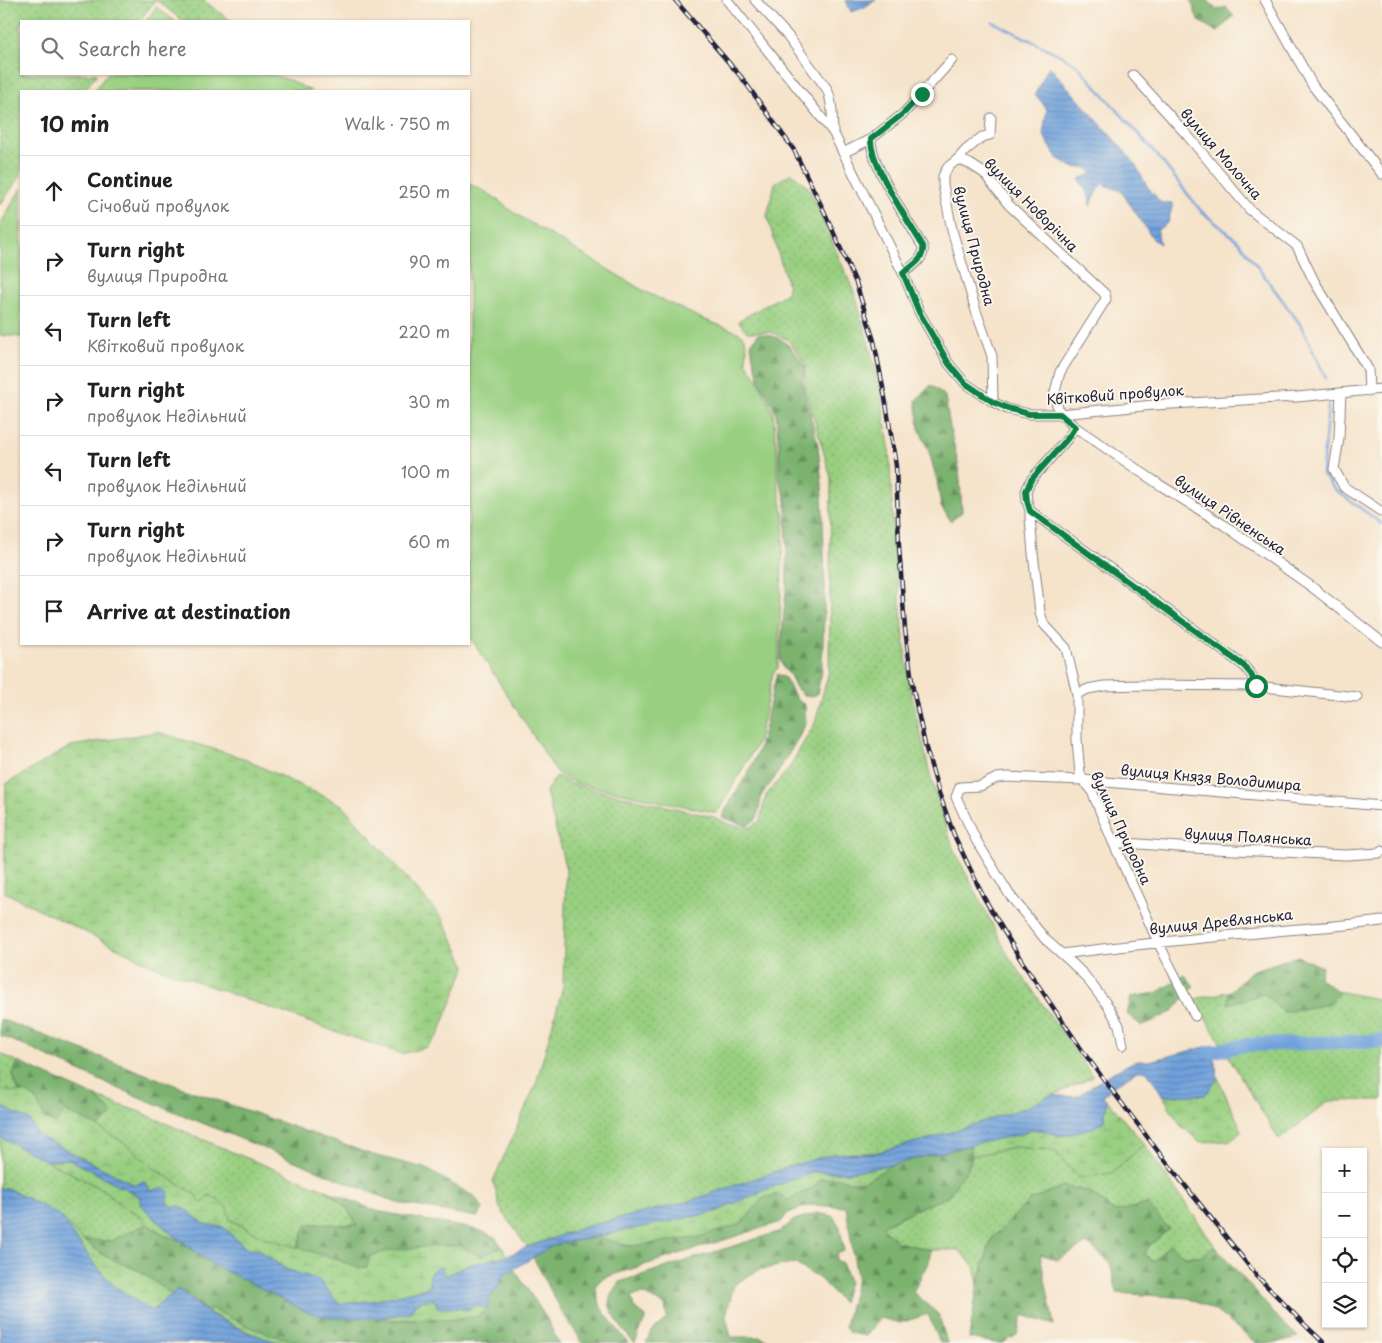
<!DOCTYPE html>
<meta charset="utf-8">
<style>
body{margin:0;font-family:"Playpen Sans",sans-serif;background:#f6f6f6;color:#222}
.controls{position:absolute;right:15px;bottom:15px;display:grid;overflow:hidden;border-radius:0px;box-shadow:0 1px 4px #0004}
.controls button{width:45px;height:45px;display:grid;place-items:center;padding:0;border:0;border-bottom:1px solid #e0e0e0;background:#fff;color:#222;font:25px sans-serif}
.stop{position:absolute;width:15px;height:15px;margin:-11px;border:4px solid #0b8043;border-radius:50%;background:#fff}
.stop.end{background:#0b8043;border-color:#fff;box-shadow:0 1px 5px #0008}
.list{margin:0;padding:0;list-style:none}
h2{display:flex;justify-content:space-between;align-items:center;height:65px;margin:0;padding:0 20px;font-size:21px}
h2 small{font-size:16px;font-weight:400;color:#767676}
.list li{display:grid;grid-template-columns:32px 1fr auto;gap:15px;align-items:center;box-sizing:border-box;height:70px;padding:0 20px;border-top:1px solid #e0e0e0}
.list b{display:block;font-size:19px;white-space:nowrap}
.list p{margin:0;font-size:16px;white-space:nowrap;color:#767676}
.list em{font-size:16px;font-style:normal;color:#767676}
.icon{flex:none;width:28px;height:28px;fill:none;stroke:currentColor;stroke-width:2;stroke-linecap:round;stroke-linejoin:round}
.map{position:relative;flex:none;width:1382px;height:1343px;overflow:hidden}
.search{position:absolute;background:#fff;box-shadow:0 1px 4px #0004;left:20px;top:20px;width:450px;height:55px;display:flex;align-items:center;gap:12px;box-sizing:border-box;padding:0 18px;border-radius:0px;color:#767676;font-size:19px}
.panel{position:absolute;background:#fff;box-shadow:0 1px 4px #0004;left:20px;top:90px;width:450px;height:555px;border-radius:0px}
.map>svg:first-child{display:block}
.grass{fill:url(#grass-dots);stroke:#5d785e}
.forest{fill:url(#forest-firs);stroke:#4e6a54}
.wetland{fill:url(#wetland-marsh);stroke:#5d785e}
.garden{fill:#98cf80;stroke:#5d785e}
.water{fill:url(#water-rules);stroke:#49628b}
.lines{fill:none;stroke-linecap:round;stroke-linejoin:round}
.stream{stroke:#70a1db;stroke-width:2.5}
.river{stroke:#70a1db;stroke-width:14}
.street-casing{stroke:#8c8282;stroke-width:11}
.street{stroke:#fff;stroke-width:9}
.rail-casing{stroke:#22223b;stroke-width:4.5}
.rail{stroke:#fbf7ec;stroke-width:2.5;stroke-dasharray:8;stroke-linecap:butt}
.route{stroke:#0b8043;stroke-width:6}
.labels{text-anchor:middle;stroke-width:4;stroke-linejoin:round;paint-order:stroke}
.street-label{font-size:14px;fill:#22223b;stroke:#fbf7ec}
</style>
<div class="map">
<svg width="1382" height="1343" viewBox="0 0 1382 1343">
<defs>
<pattern id="grass-dots" width="8" height="8" patternUnits="userSpaceOnUse" patternTransform="scale(1.25)"><rect width="8" height="8" fill="#98cf80"/><path d="M2 2h.1M6 6h.1" fill="none" stroke="#83b170" stroke-width="1.8" stroke-linecap="round"/></pattern>
<pattern id="forest-firs" width="22" height="20" patternUnits="userSpaceOnUse" patternTransform="scale(1.25)"><rect width="22" height="20" fill="#7ab26e"/><path d="M5 1l3.5 6h-7zM16 11l3.5 6h-7z" fill="#64905c"/></pattern>
<pattern id="wetland-marsh" width="20" height="14" patternUnits="userSpaceOnUse" patternTransform="scale(1.25)"><rect width="20" height="14" fill="#98cf80"/><path d="M1 5h8M5 5V1M11 12h8M15 12V8" fill="none" stroke="#83b170"/></pattern>
<pattern id="water-rules" width="6" height="5" patternUnits="userSpaceOnUse" patternTransform="scale(1.25)"><rect width="6" height="5" fill="#70a1db"/><path d="M0 2.5h6" fill="none" stroke="#5c83b3"/></pattern>
</defs>
<rect width="100%" height="100%" fill="#fbf7ec"/>
<filter id="ink" filterUnits="userSpaceOnUse"><feTurbulence type="fractalNoise" baseFrequency=".02" numOctaves="2"/><feDisplacementMap in="SourceGraphic" scale="10" xChannelSelector="R" yChannelSelector="G"/><feConvolveMatrix kernelMatrix="1 2 1 2 8 2 1 2 1" color-interpolation-filters="sRGB"/></filter>
<filter id="wash" filterUnits="userSpaceOnUse"><feTurbulence type="fractalNoise" baseFrequency=".0096" numOctaves="4" result="noise"/><feDisplacementMap in="SourceGraphic" scale="20" xChannelSelector="R" yChannelSelector="G"/><feGaussianBlur stdDeviation="1.12" result="paint"/><feColorMatrix in="noise" values="0 0 0 0 0 0 0 0 0 0 0 0 0 0 0 0 0 1.4 0 .05"/><feComposite in="paint" operator="in"/></filter>
<g filter="url(#wash)">
<rect width="100%" height="100%" fill="#f5e3ca"/>
<path class="grass" d="M0,0h203l28,21h-48l-27,-21 -17,21h-118v53h76l-13,17h-63v84l-21,30z
M792,173l17,15 47,109 23,85 10,64 5,98 15,140 22,94 22,70 55,107 85,122 -63,29 -97,32 -59,15 -41,1 -42,12 -107,37 -96,23 -61,21 -27,-39 -7,-27 43,-97 27,-97 3,-117 -20,-79 11,-15 17,9 140,32 14,7 21,4 11,-7 6,-26 21,-24 28,-48 14,-52 2,-193 -27,-94 2,-20 -18,-24 -17,-8h-24l-9,-11 49,-28 1,-7 -21,-70 8,-33z
M1321,988l61,12v100l-53,1 -50,39 -85,-141 47,-10z
M0,1053l18,9 -5,13 6,17 -12,-1 -7,-3z
M94,1096l46,16 92,40 92,37 22,18 12,18 -51,-1 -10,24 -34,-11 -65,-35 -2,-7 -44,-28 -23,-21 -31,-19 15,-13z
M0,1137l104,53 20,18 13,5 10,11 -36,17 -28,-1 -24,-25 -48,-25 -11,-2z
M1144,1144l71,102 -13,10h-18l-5,-3 -26,9 -9,-8 6,-9 19,-16 -54,-17 -26,-20 -80,29 -17,17 -14,45 -4,-16 -15,-17h-29l-33,-8 -15,-16 32,-16 33,-13 21,-29 4,-12 42,-9 40,3 58,23z"/>
<path class="forest" d="M1191,0h17l8,10 10,-3 8,9 -17,16 -19,-12z
M758,334c26,1 32,12 47,32l-3,16 16,64 4,38 3,104 -3,81 -5,25 -6,3 -8,-2 -7,-7 -6,-13 -6,-6 -4,-9 1,-17 6,-62 -1,-81 -7,-21v-31l-3,-36 -15,-28 -8,-26 -2,-14z
M931,385l14,11 5,32 9,39 3,45 -11,9 -10,-14 -4,-27 -8,-28 -10,-24 -3,-28z
M777,674l8,4 12,22 8,5 1,18 -5,10 -27,46 -12,15 -5,24 -10,8 -25,-9c10,-22 27,-41 35,-64 10,-25 12,-53 20,-79z
M1298,956l24,11 -3,11 20,14 -10,12 -44,8 -4,-2 -17,-16 -36,10 1,-11 22,-22z
M1185,975l9,11 -22,26 -30,14 -15,-12 4,-17 25,-4z
M0,1019l172,65 201,71 52,13 50,29 8,12 -6,8 -80,-14 -280,-115 -117,-53z
M18,1062l76,34 19,18 -15,13 -32,-16 -10,13c-4,-2 -9,-3 -11,-6 -11,-14 -4,-23 -26,-26l-6,-17z
M970,1145l2,11 -4,12 -21,29 -33,13 -32,16 15,16 33,8v9l-17,33 26,23 8,28h-7l-12,-29 -28,9 -20,-5 -14,18 -17,-3 -4,-7 12,-48 -11,-71 -36,-2 -22,8 -7,9 -178,56 -8,8 6,22 27,35h-45l-21,-31 -29,-55 21,-12 43,-8 33,9 111,-22 22,-26 51,-11 6,-8 19,-1 11,4 15,-1 26,-16z
M1063,1186l26,6 26,20 33,-8 21,25 -19,16 -6,9 9,8 17,-18 9,9 5,3h18l13,-10 65,74 18,17 -25,6h-17l-39,-31 -29,-14 -71,-5 -7,-30 -23,-20 -30,17 -17,-6 14,71 -31,-10 -6,20 -15,8h-7l-26,-5 9,-55 14,-45 38,-38z
M324,1189l52,22 103,19 16,7 7,10 -21,10 -21,-11 -93,21 -8,1 -24,-9 -38,-11 10,-24 50,1 -11,-18z
M817,1213l16,3 7,11 4,24 -7,3 -1,6 6,3 7,18 -6,22 -23,-24 -26,-16 -36,7 -24,15 -8,31 5,21h29l17,6h-131l5,-11 16,-14 -2,-13 -22,-11 -12,2 3,11 12,10 -11,26c-9,-7 -24,-29 -26,-40 0,-7 6,-15 10,-21l162,-51 13,-11z
M147,1224l19,12 14,4 33,25 36,17 131,36 14,2 33,-2 62,-19 7,-9 8,-15 10,-6 33,50 9,19 4,5h-257l-28,-7 -30,-11 -35,-16 -1,4 -30,-23 -7,5 -30,-23 -36,-15 -23,-17 28,1z"/>
<path class="wetland" d="M157,732l83,25 102,48 100,113 24,48 -28,70 -11,11 -25,7 -74,-25 -174,-63 -150,-74 2,-108 65,-38z
M1218,1078l24,53 -13,10 -29,1 -19,-16 -18,-30 42,-1z
M0,1088l7,3 20,2 8,5 10,21 11,5 9,-13 33,16 31,19 23,21 44,28 3,7 4,1 6,-8c13,6 19,9 21,25l33,17 72,22 24,9 8,-1 3,-11 23,-6 42,-4h25l21,11 21,-10 5,9 -40,9 -22,11 -14,11 -54,13 -38,4 -20,-24 -34,-11 -26,-19 -12,-1 -24,-22 -19,-3 -23,-18 -8,1 -22,-16 -7,-10 -9,4 -98,-50 -8,-15 -29,-14z
M1107,1100l37,44 -32,29 -33,5 -25,-28 -40,-3 -42,9 -2,-11 62,-15h11l16,6 34,-8 11,-7z
M69,1159l70,37 3,10 25,24 13,10 -14,-4 -19,-12 -10,-11 -13,-5 -20,-18 -57,-29z
M891,1165l-26,16 -15,1 -11,-4 -19,1 -6,8 -27,13 -8,-6 -16,4 -22,26 -46,14 -65,8 -33,-9 47,-11 71,-14 47,-21 50,-19h37z
M59,1215l24,25 23,17 36,15 30,23 -21,16 -38,-26 -21,-24z
M435,1299l40,5 13,5 -10,7 -27,4 -24,-2 -33,2 -14,-2 31,-6 3,-7 10,-5z
M210,1308l35,17 30,11 28,7c-9,0 -18,0 -28,-1 -22,-6 -45,-19 -66,-29z"/>
<path class="garden" d="M156,7l19,14h-29z
M107,74h162l23,7 19,10h-217z
M469,184c17,7 28,14 42,27l133,80 56,27 40,15 5,6 2,9 -1,14 11,16 16,34 4,41v26l7,38 -6,151 -5,5 -15,69 -41,71 -142,-30 -18,-10 -88,-138z
M21,188v149l-21,-2v-110z"/>
<path class="water" d="M846,0h30l-13,8 -12,4z
M1049,66l85,96 13,24 14,17h12l-5,20 -11,7 3,14 -6,-4 -33,-49 -20,-7 -11,22 -1,-10 -10,-17 13,-5 -6,-7 -12,1 -17,-10 -14,-24 4,-25 -12,-15z
M1226,1045l3,4 -15,7 4,22 -13,17 -42,1 -16,-25h-10l-22,14 -12,11 4,4 -3,21 -11,7 -34,8 -16,-6h-11l-11,4 -51,11 -79,20 -42,7h-37l-50,19 -47,21 -161,33 -50,30 -8,15 -7,9 -1,10 -13,-4 -8,4 -30,-2 -2,-8 -11,1 -10,4 -3,8 -31,6h-50l-25,-7 -56,-29 -36,-17 -46,-35 -25,-24 -3,-10 -70,-37 -22,2 -47,-24v-31l29,14 8,15 98,50 9,-4 7,10 12,-4 6,5 -3,10 7,5 8,-1 23,18 19,3 24,22 12,1 26,19 34,11 20,24 38,-4 53,-13c0,-12 -3,-16 11,-20l5,9 21,-11 40,-9 20,-9 61,-21 96,-23 107,-37 42,-12 41,-1 59,-15 97,-32 21,-11 25,2 32,-22 27,-14h14l60,-15z
M0,1188l11,2 48,25 33,46 21,24 38,26 27,-22c11,8 21,18 32,25 21,12 50,25 74,29h-284z"/>
<g class="lines">
<path class="stream" d="M993,22l71,35 14,9 79,89 44,56 38,31 61,82 26,54
M1328,405l-6,68 11,15 49,36"/>
<path class="river" d="M1210,1052l35,-7 137,-4"/>
</g>
</g>
<g filter="url(#ink)">
<g class="lines">
<defs>
<path id="street" d="M727,0l106,132 70,141 16,39 30,52 16,19 28,19 14,7 22,5h31l94,-9 143,-8 85,-8
M755,0l33,36 39,53c6,14 5,28 6,43
M1265,0l48,86 69,88
M1133,75l54,60 63,75 47,36 17,35 54,88 1,22
M991,118l-1,17 -8,2 -16,13 -8,9 -10,8 -5,9v9l9,45 24,81 16,45 1,46
M871,139l33,-26 48,-53
M843,153l28,-14c-1,25 38,84 52,108 2,12 -11,19 -20,26
M958,159l12,5 14,9 25,32 96,89 1,5 -46,73 -6,24 6,18 15,13 85,58 64,40 88,62 70,55
M1341,393l-2,45 -5,31 10,18 38,25
M1075,427l-7,11 -37,42 -5,11 1,10 3,10v7l3,35 7,59 3,11 23,25 11,46v46l3,34 3,6 8,9 22,53 45,100 37,74
M1030,511l110,79 104,76 7,8 5,12
M1077,694l11,-5 16,-3 38,-1 114,1 101,11
M1113,842l79,6 154,7 33,-2 3,-2
M1062,954c69,-9 137,-16 206,-22 38,-4 76,-6 114,-11
M1123,1045l-4,-20 -11,-19 -23,-30 -13,-13 -27,-24 -36,-45 -33,-54 -20,-43 4,-10 20,-1 17,-8 9,-1 77,3 299,26"/>
</defs>
<use href="#street" class="street-casing"/>
<use href="#street" class="street"/>
<defs>
<path id="rail" d="M675,0l67,78 52,72 30,61 32,72 18,58 12,62 10,63 3,80 6,83 8,60 12,56 14,48 15,42 30,63 37,62 63,93 76,101 97,122 51,52 16,15"/>
</defs>
<use href="#rail" class="rail-casing"/>
<use href="#rail" class="rail"/>
</g>
</g>
<g class="lines" filter="url(#ink)">
<path class="route" d="M922,94l-18,19 -33,26c-1,25 38,84 52,107 2,13 -11,20 -20,27l16,39 30,52 16,19 28,19 14,6 22,6h31l15,13 -7,11 -37,42 -5,11 1,10 3,10 214,155 7,8 5,12"/>
</g>
<g class="labels">
<g class="street-label">
<text transform="translate(1221 154) rotate(49)" y="5">вулиця Молочна</text>
<text transform="translate(1031 205) rotate(45)" y="5">вулиця Новорічна</text>
<text transform="translate(974 246) rotate(75)" y="5">вулиця Природна</text>
<text transform="translate(1115 395) rotate(-4)" y="5">Квітковий провулок</text>
<text transform="translate(1230 515) rotate(34)" y="5">вулиця Рівненська</text>
<text transform="translate(1211 778) rotate(5)" y="5">вулиця Князя Володимира</text>
<text transform="translate(1121 828) rotate(65)" y="5">вулиця Природна</text>
<text transform="translate(1248 837) rotate(3)" y="5">вулиця Полянська</text>
<text transform="translate(1221 922) rotate(-6)" y="5">вулиця Древлянська</text>
</g>
</g>
</svg>
<div class="controls">
<button>+</button>
<button>−</button>
<button><svg class="icon" aria-label="locate" viewBox="0 0 24 24"><circle cx="12" cy="12" r="6"/><path d="M12 2v4M12 18v4M2 12h4M18 12h4"/></svg></button>
<button><svg class="icon" aria-label="layers" viewBox="0 0 24 24"><path d="M12 4l9 5-9 5-9-5zM3 14l9 5 9-5"/></svg></button>
</div>
<div class="stop" style="left:1256px;top:686px"></div>
<div class="stop end" style="left:922px;top:94px"></div>
<div class="search"><svg class="icon" aria-label="search" viewBox="0 0 24 24"><circle cx="10" cy="10" r="6"/><path d="M15 15l6 6"/></svg>Search here</div>
<section class="panel">
<h2>10 min<small>Walk · 750 m</small></h2>
<ul class="list">
<li><svg class="icon" aria-label="ahead" viewBox="0 0 24 24"><path d="M12 20V5M6 11l6-6 6 6"/></svg><div><b>Continue</b><p>Січовий провулок</p></div><em>250 m</em></li>
<li><svg class="icon" aria-label="right" viewBox="0 0 24 24"><path d="M7 20v-9h11M14 6l5 5-5 5"/></svg><div><b>Turn right</b><p>вулиця Природна</p></div><em>90 m</em></li>
<li><svg class="icon" aria-label="left" viewBox="0 0 24 24"><path d="M17 20v-9H6M10 6l-5 5 5 5"/></svg><div><b>Turn left</b><p>Квітковий провулок</p></div><em>220 m</em></li>
<li><svg class="icon" aria-label="right" viewBox="0 0 24 24"><path d="M7 20v-9h11M14 6l5 5-5 5"/></svg><div><b>Turn right</b><p>провулок Недільний</p></div><em>30 m</em></li>
<li><svg class="icon" aria-label="left" viewBox="0 0 24 24"><path d="M17 20v-9H6M10 6l-5 5 5 5"/></svg><div><b>Turn left</b><p>провулок Недільний</p></div><em>100 m</em></li>
<li><svg class="icon" aria-label="right" viewBox="0 0 24 24"><path d="M7 20v-9h11M14 6l5 5-5 5"/></svg><div><b>Turn right</b><p>провулок Недільний</p></div><em>60 m</em></li>
<li><svg class="icon" aria-label="arrive" viewBox="0 0 24 24"><path d="M6 21V4h12l-3 4 3 4H6"/></svg><div><b>Arrive at destination</b></div></li>
</ul>
</section>
</div>
